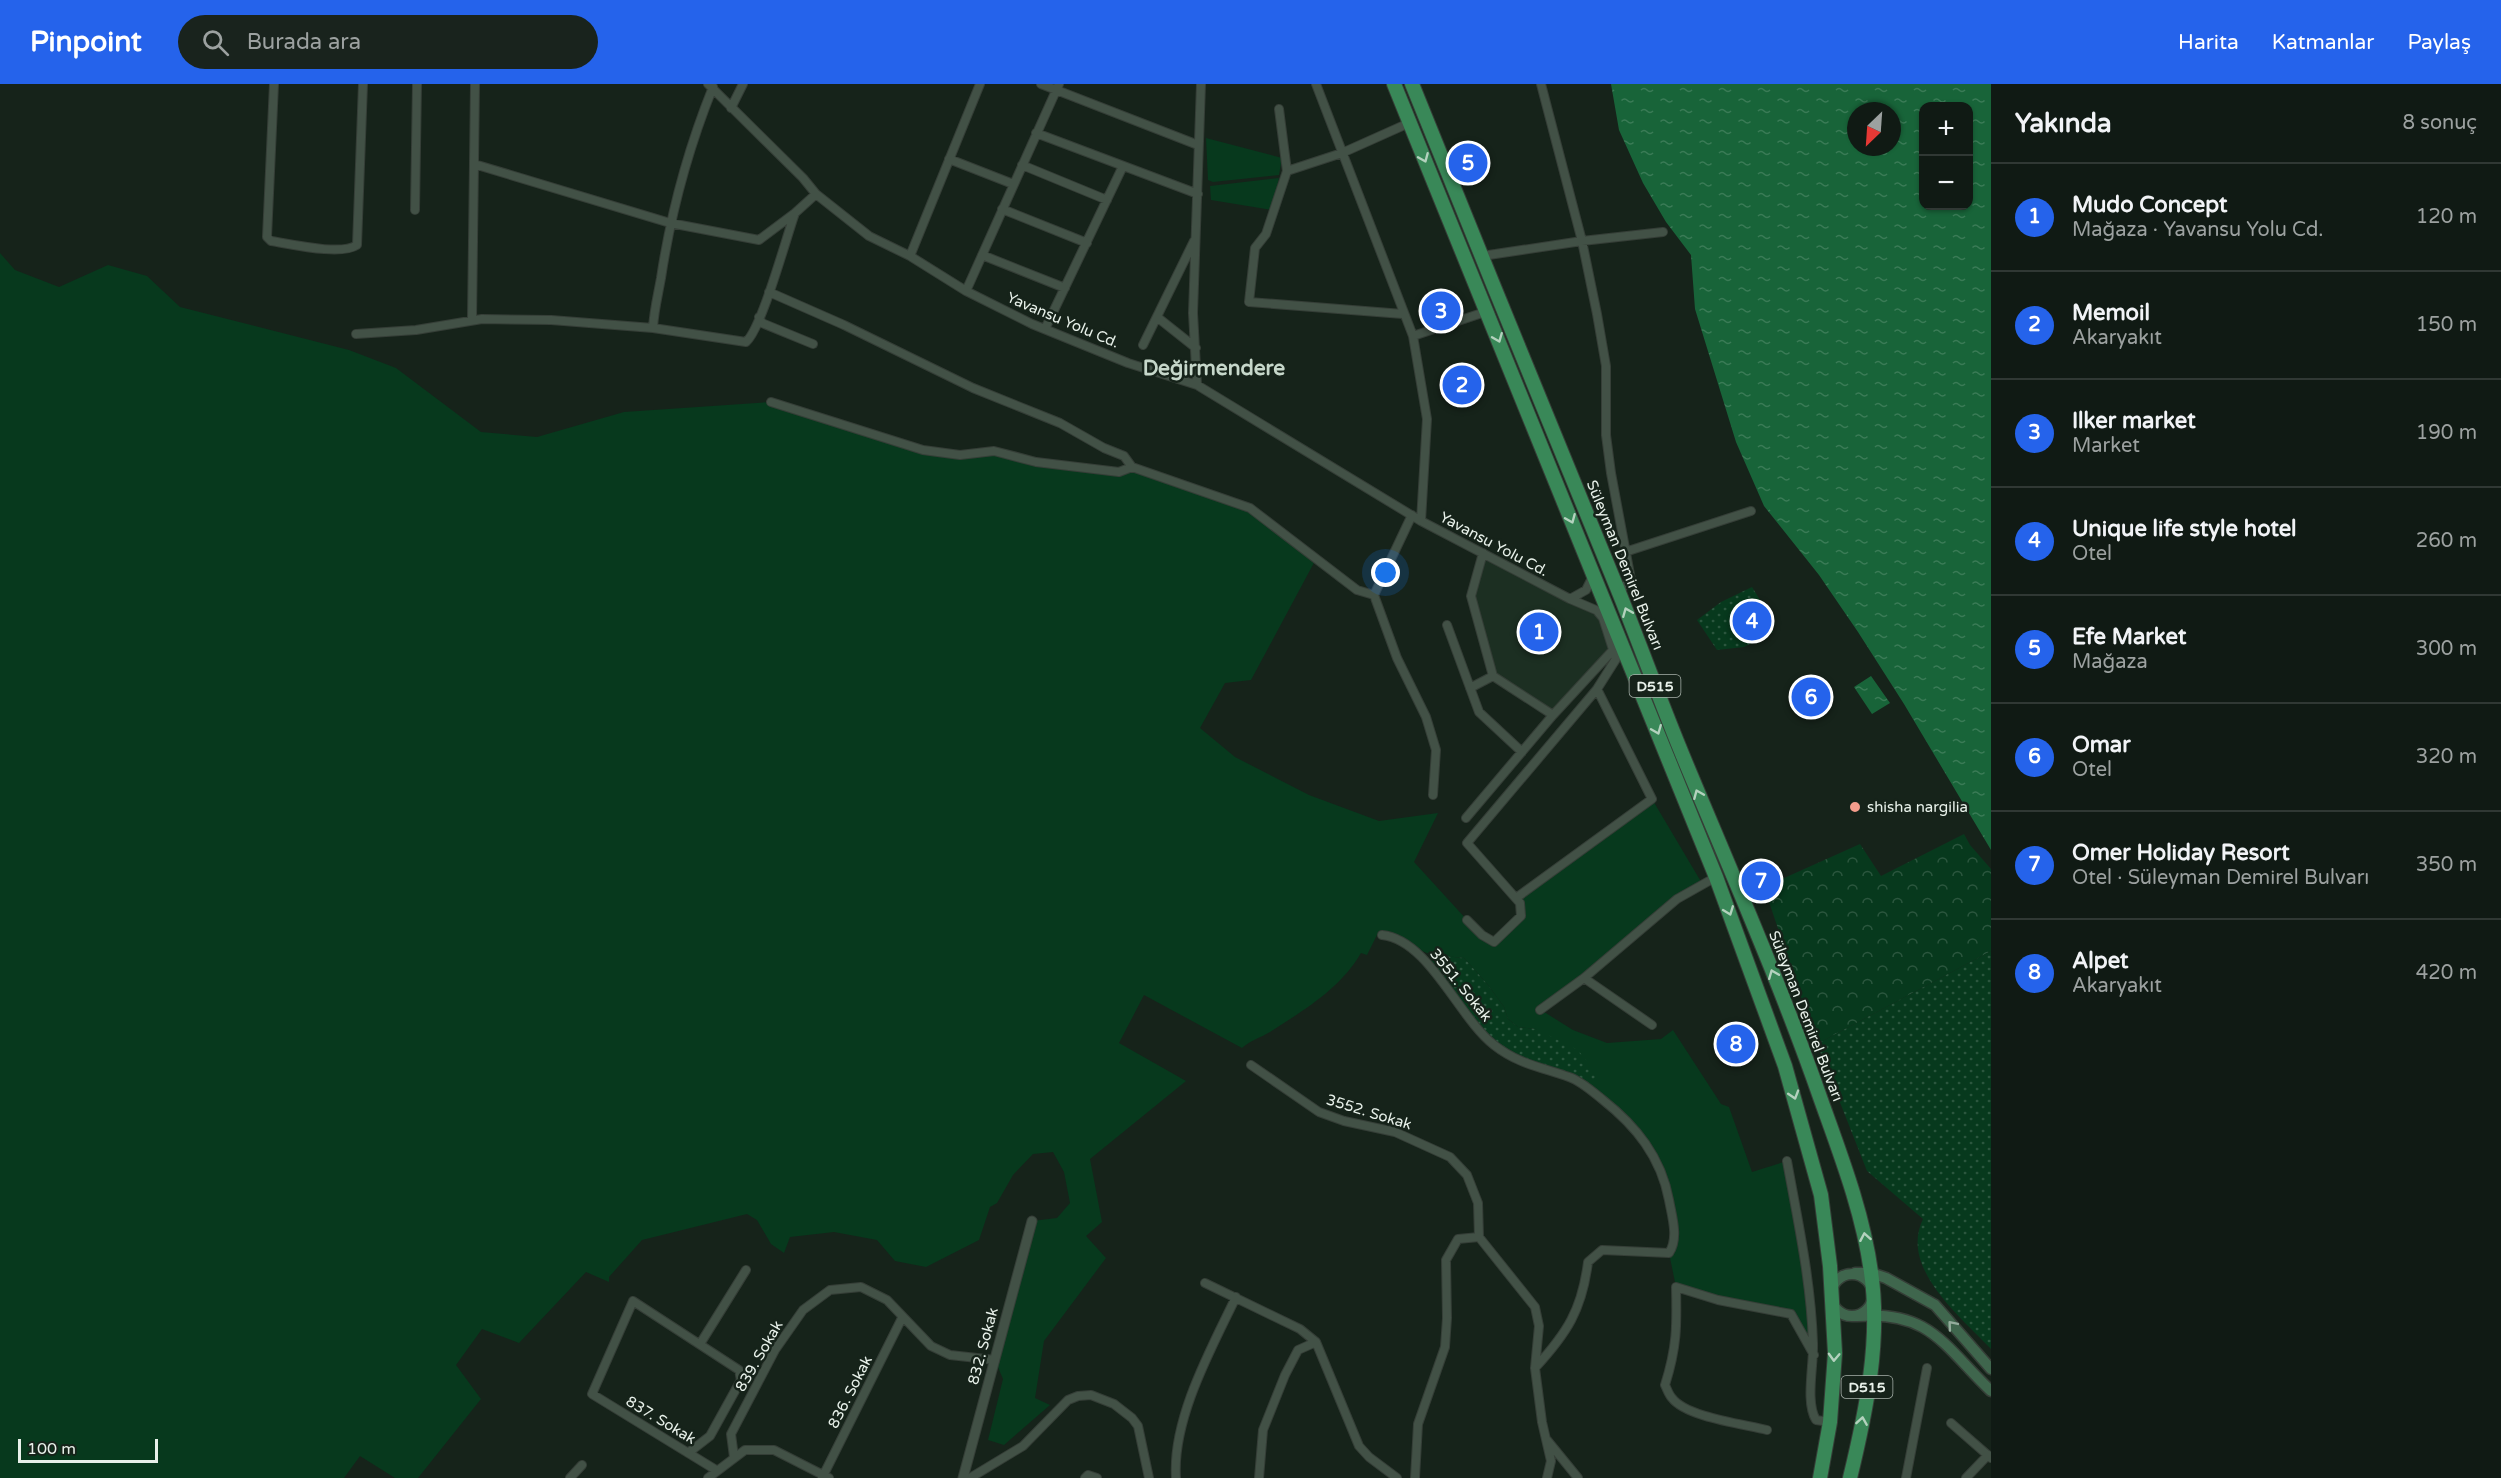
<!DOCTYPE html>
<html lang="tr">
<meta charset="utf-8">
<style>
body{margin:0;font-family:"Varela Round",sans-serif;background:#19231d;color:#f1f3f6}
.controls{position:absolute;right:18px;top:18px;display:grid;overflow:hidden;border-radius:12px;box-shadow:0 2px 4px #0004}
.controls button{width:54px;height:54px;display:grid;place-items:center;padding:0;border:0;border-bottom:2px solid #303834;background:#101a14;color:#f1f3f6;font:30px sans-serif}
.compass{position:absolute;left:1847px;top:18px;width:54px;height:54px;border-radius:50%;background:#101a14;box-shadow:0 2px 4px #0004;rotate:205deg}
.scale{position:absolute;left:18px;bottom:15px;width:140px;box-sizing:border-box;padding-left:6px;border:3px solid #e8f1ea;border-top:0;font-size:16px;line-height:21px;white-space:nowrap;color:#e8f1ea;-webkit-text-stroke:4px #16231a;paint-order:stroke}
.you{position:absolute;left:1386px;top:489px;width:21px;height:21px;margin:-15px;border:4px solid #fff;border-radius:50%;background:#1a73e8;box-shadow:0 0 0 9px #1a73e833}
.badge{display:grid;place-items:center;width:39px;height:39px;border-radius:50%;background:#2563eb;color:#fff;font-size:20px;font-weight:700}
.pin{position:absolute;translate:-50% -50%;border:3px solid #fff;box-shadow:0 2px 6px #0006}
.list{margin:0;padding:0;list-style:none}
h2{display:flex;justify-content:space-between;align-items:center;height:78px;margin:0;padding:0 24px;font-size:26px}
h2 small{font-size:20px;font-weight:400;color:#9ca1a0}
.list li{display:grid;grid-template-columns:39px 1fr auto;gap:18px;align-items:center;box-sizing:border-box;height:108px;padding:0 24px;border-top:2px solid #303834}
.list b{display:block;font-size:22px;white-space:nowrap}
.list p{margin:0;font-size:20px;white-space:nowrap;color:#9ca1a0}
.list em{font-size:20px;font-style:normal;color:#9ca1a0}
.icon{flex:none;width:33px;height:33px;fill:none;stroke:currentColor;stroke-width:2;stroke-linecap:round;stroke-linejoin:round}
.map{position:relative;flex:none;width:1991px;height:1394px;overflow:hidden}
header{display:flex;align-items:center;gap:36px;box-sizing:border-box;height:84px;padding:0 30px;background:#2563eb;color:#fff}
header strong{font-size:28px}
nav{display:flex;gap:33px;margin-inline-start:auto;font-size:21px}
.search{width:420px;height:54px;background:#19231d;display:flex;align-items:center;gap:15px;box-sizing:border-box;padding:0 21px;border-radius:33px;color:#9ca1a0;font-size:22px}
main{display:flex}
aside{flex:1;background:#101a14}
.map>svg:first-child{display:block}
.built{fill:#1c2f22}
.grass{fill:#07391d}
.forest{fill:url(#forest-crowns)}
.park{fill:url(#park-dots)}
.water{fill:url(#water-ripples);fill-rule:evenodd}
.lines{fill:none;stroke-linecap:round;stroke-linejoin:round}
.minor-casing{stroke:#353e37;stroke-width:10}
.tertiary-casing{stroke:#353e37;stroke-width:11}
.secondary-casing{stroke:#353e37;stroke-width:13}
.trunk-casing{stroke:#353e37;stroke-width:16}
.minor{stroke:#425146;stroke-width:8}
.tertiary{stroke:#425146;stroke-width:9}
.secondary{stroke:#3f664d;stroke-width:10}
.trunk{stroke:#398858;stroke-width:14}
.oneway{stroke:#b4d2be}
.oneway2{stroke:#94ac9c}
.poi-dot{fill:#f49d8c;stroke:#16231a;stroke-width:2}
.labels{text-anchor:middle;stroke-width:5;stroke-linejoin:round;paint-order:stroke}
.shield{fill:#16231a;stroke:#a9b3ac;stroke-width:1.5}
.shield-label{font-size:14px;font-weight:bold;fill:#e8f1ea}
.street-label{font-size:15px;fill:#e8f1ea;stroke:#16231a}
.poi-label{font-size:15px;fill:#e8f1ea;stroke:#16231a;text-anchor:start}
.district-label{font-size:21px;font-weight:bold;fill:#c6d7ca;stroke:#16231a}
</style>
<header>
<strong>Pinpoint</strong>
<div class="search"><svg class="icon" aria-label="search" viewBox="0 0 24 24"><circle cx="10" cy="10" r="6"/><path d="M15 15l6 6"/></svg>Burada ara</div>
<nav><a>Harita</a><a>Katmanlar</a><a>Paylaş</a></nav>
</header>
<main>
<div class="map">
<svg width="1991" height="1394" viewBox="0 0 1991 1394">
<defs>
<pattern id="forest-crowns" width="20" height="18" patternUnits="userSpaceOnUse" patternTransform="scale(1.5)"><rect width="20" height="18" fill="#07391d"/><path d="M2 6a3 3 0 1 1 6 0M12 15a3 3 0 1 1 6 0" fill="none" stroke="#2b563e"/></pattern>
<pattern id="park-dots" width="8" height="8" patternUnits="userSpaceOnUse" patternTransform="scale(1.5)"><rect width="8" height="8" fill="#07391d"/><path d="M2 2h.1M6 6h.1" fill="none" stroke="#2b563e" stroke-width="1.8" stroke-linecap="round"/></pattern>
<pattern id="water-ripples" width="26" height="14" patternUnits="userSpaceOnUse" patternTransform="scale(1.5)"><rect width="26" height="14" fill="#186439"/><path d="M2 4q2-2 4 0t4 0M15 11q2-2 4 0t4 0" fill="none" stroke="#3a7b56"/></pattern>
</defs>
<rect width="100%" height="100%" fill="#16231a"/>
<path class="built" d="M1483,469l113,57 17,40 -60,65 -60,-39 -22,-80z"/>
<path class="grass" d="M1206,54l76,20 -3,17 -66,7 -5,-2z
M1279,94l-7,32 -61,-10 -1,-14z
M0,169l15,17 44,17 49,-22 39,11 33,31 169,43 47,18 85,64 56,5 87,-25 147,-10 152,48 71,1 42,11 83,10 13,-5 118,41 66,51 -65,121 -26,3 -25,45 35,29 74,38 70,26 59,-8 -24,49 53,58 27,22 27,-26 -5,-18 136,-99 51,86 -26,14 -136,111 32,20 34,13 54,-4 12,-9 48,74 8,3 23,65 35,-11 24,137 3,57 -23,-41 -115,-27 -7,-34 5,-8 -6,-50 -31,-65 -44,-38 -57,-63 -18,-2 -10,-8 -4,-12 -16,-22 -24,-27 -32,-3 -50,-20 -3,-4 -12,24 -6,-2c-21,36 -57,57 -91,79 -10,6 -19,8 -28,16l-98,-53 -25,48 67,38 -96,78 12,63 -16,14 20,22 -62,83 -9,57 15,7 -46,40 -16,-5 15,-61 -8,-19 37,-139 25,-3 13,-15 -6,-31 -11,-20 -20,2 -20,21 -16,28 -7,4 -11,33 -53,27 -31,-6 -18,-21 -43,-8 -44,5 -6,16 -13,-9 -14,-24 -10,-6 -105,26 -33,37v5l-23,-10 -67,71 -37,-14 -26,36 25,34 -63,79h-23l-35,-22 -16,22h-344z"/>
<path class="forest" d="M1964,750l6,11 21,24v82l-174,93 -53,-157 96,-43 21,32z"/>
<path class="park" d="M1752,503l21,34 -5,3 5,8 -29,15 -27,3 -20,-30 24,-18z
M1991,867v398c-30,-32 -92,-81 -68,-130l-56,-48 -50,-127z
M1432,871l32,3 24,27 16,22 4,12 10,8 18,2 42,21 21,27 -6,15 -22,-14 -40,-11 -38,-22 -63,-78z"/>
<path class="water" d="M1611,0h380v766l-87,-146 -46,-72 -39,-57 -55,-69 -28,-64 -41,-133 -4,-54 -25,-33 -23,-39 -24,-53zM1968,22v100h-44v-100zM1856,27h36v36h-36z
M1871,592l19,27 -18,11 -18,-27z"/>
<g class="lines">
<defs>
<path id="minor" d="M274,0l-7,153 4,4c20,3 70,15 86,4l6,-161
M708,0l95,94 13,16 53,42 41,20 56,35 66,33 96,39 69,22 224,136 149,78 40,17
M1041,0l157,61
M1316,0l97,252 14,83 -6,102
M1541,0l41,157 15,73 9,52v69l5,38 20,107 -12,11
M731,24l12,-24
M1279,25l8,62 -21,63 -11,14 -6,54 154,12
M1036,49l162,61
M949,75l64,25
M474,80l196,59 89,17 36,-27 21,-19
M1022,81l85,35
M1287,87l55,-18 67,-30
M1002,125l85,34
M415,126l2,-126
M982,171l83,33
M910,172l70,-172
M1482,172l100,-15 81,-9
M966,207l93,-207
M769,208l75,33 129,63 87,35 44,25 20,8 8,11 118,41 107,82 17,5
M759,233l3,6 51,21
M1157,233l39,31
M472,236l3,-236
M653,244c1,-18 5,-33 8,-50 10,-66 27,-129 52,-191
M1045,245l78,-163
M356,250l60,-4 66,-11 69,1 102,8 93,14c16,-14 40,-104 49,-129
M1413,252l75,-25
M1143,261l51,-104
M1197,301l-4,-72 8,-229
M771,318l152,48 37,5 34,-4 42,11 83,10 13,-5
M1412,431l-38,80 23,63 29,59 10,33 -3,45
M1625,468l126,-41
M1483,469l-12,43 22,80 60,39
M1570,515l16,-9 7,-14
M1447,541l32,87 43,40
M1470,604l23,-12
M1466,734l87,-103 60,-65
M1516,814l136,-99 -55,-110
M1467,836l15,15 12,7 27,-26 -1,-13 -53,-60 130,-154 19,-30 -13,-41 -5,-6
M1382,851c47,5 76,82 112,110 24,19 47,22 75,32 12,4 24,15 34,23 33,26 58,57 66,100 3,17 10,38 0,53l-67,-3 -14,12c-6,48 -21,71 -53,106
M1584,894l68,47
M1540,926l44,-32 93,-79 39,-22
M1251,981l68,47 25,9 51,11 55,25 17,18 11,28 1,34 56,70 4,19 -4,42 7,54 9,39 -4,17
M1787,1077c11,61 24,120 26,182 1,22 -8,59 3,77l14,2
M1205,1199l95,46 16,13 43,104 10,11 28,21
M700,1260l46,-74
M1951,1339l40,35
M1767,1346c-24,-6 -81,-13 -95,-32 -3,-3 -5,-9 -7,-13 12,-38 12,-59 11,-98l42,13 73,14 23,41
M1547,1356l31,38
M688,1369l22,-17 31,-56 -2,-10 -106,-69 -41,93 124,76
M734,1373l-3,-23 44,-84 28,-40 27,-20 31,-3 26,13 44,46 19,9 45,5
M570,1394l12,-13
M708,1394l37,-28h29l55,28
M822,1394l80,-160
M970,1394l53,-32 45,-46 10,-4 13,-1 23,9 18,14 6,8 11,52
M1085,1394l3,-3 9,3
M1176,1394c-4,-59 35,-129 60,-181
M1259,1394l4,-48 22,-55 13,-25 18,-8
M1415,1394l3,-54 27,-77 2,-29 -1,-58 12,-21 21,-2
M1906,1394l21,-110
M1966,1394l22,-23"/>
<path id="tertiary" d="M963,1394l69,-257"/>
<path id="secondary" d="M1855,1189h16l15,5 49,27 56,64
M1831 1211a21 21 0 1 1 42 0a21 21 0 1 1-42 0Z
M1857,1232c73,-6 87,30 134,75"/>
<path id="trunk" d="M1394,0l322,793 69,189 36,129 9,71 5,87 -5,69 -10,56
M1412,0c68,171 139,340 208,511 22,55 42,111 65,166 47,113 96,224 136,339 20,56 42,113 50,172 10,68 -5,140 -21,206"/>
</defs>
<use href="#minor" class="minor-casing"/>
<use href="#tertiary" class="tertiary-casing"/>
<use href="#secondary" class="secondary-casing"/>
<use href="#trunk" class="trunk-casing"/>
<use href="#minor" class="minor"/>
<use href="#tertiary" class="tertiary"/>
<use href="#secondary" class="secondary"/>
<use href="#trunk" class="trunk"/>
</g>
<defs><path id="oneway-chevron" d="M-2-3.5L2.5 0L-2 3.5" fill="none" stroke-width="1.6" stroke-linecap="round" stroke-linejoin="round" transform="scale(1.5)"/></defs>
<g class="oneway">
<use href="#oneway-chevron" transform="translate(1424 74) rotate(67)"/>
<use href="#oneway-chevron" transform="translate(1498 254) rotate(68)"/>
<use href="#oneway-chevron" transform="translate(1571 435) rotate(67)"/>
<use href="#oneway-chevron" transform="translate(1627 528) rotate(-112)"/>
<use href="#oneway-chevron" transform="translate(1657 646) rotate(68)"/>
<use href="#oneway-chevron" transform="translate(1698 710) rotate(-113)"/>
<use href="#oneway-chevron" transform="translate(1729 827) rotate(69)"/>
<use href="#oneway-chevron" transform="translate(1773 890) rotate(-112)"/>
<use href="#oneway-chevron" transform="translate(1794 1011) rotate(73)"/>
<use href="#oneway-chevron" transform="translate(1865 1153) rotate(-100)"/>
<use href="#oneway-chevron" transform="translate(1834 1273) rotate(92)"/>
<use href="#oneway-chevron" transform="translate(1862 1337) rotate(-81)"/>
</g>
<use class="oneway2" href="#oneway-chevron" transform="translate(1952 1241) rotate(-130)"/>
<circle class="poi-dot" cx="1855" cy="723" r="6"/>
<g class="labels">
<g class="shield">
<rect x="1629.5" y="591" width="51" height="22" rx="4.5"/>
<rect x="1841.5" y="1292" width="51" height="22" rx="4.5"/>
</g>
<g class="shield-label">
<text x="1655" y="607">D515</text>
<text x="1867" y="1308">D515</text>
</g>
<g class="street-label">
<text transform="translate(1063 236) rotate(23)" y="5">Yavansu Yolu Cd.</text>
<text transform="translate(1494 460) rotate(28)" y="5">Yavansu Yolu Cd.</text>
<text transform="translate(1625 481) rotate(68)" y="5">Süleyman Demirel Bulvarı</text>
<text transform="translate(1461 901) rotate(51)" y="5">3551. Sokak</text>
<text transform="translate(1806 932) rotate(69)" y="5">Süleyman Demirel Bulvarı</text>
<text transform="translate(1369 1028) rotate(17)" y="5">3552. Sokak</text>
<text transform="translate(983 1262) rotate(-75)" y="5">832. Sokak</text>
<text transform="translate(759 1272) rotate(-60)" y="5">839. Sokak</text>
<text transform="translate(850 1308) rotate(-63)" y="5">836. Sokak</text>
<text transform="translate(661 1336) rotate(31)" y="5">837. Sokak</text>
</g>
<g class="poi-label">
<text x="1867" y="728">shisha nargilia</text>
</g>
<g class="district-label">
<text x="1214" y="291">Değirmendere</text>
</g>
</g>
</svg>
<div class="controls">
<button>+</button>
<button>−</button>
</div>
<svg class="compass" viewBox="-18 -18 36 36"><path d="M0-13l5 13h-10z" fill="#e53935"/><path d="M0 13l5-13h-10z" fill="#9ca1a0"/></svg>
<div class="scale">100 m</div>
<div class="you"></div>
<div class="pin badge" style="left:1539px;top:548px">1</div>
<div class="pin badge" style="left:1462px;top:301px">2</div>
<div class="pin badge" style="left:1441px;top:227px">3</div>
<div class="pin badge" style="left:1752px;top:537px">4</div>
<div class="pin badge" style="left:1468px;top:79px">5</div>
<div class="pin badge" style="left:1811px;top:613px">6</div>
<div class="pin badge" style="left:1761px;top:797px">7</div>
<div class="pin badge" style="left:1736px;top:960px">8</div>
</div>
<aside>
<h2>Yakında<small>8 sonuç</small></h2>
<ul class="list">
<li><span class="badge">1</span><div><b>Mudo Concept</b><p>Mağaza · Yavansu Yolu Cd.</p></div><em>120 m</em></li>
<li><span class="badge">2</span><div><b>Memoil</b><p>Akaryakıt</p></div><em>150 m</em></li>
<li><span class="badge">3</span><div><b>Ilker market</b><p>Market</p></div><em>190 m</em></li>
<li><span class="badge">4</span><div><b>Unique life style hotel</b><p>Otel</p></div><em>260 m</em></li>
<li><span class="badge">5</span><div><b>Efe Market</b><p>Mağaza</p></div><em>300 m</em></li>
<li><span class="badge">6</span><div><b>Omar</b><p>Otel</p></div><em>320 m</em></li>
<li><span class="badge">7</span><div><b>Omer Holiday Resort</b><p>Otel · Süleyman Demirel Bulvarı</p></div><em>350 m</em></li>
<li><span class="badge">8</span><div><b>Alpet</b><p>Akaryakıt</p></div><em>420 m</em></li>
</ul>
</aside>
</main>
